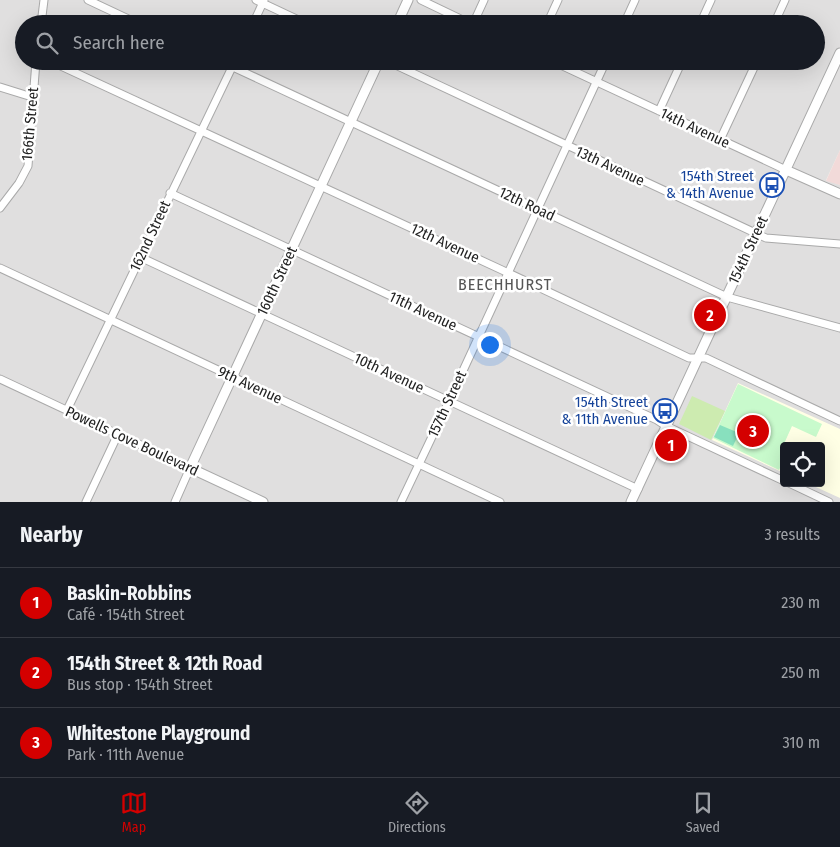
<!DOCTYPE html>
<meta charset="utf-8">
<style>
body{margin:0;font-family:"Fira Sans Condensed",sans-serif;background:#20242c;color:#f1f3f6}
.controls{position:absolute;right:15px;bottom:15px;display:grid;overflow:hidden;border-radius:5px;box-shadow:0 5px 20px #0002}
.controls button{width:45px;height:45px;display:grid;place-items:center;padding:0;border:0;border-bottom:1px solid #363941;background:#171b24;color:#f1f3f6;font:25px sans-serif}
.you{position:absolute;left:489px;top:344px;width:18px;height:18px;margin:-12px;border:4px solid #fff;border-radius:50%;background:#1a73e8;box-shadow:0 0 0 8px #1a73e833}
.badge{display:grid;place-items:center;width:32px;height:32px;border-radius:50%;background:#d40000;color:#fff;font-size:16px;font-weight:700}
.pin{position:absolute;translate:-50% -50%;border:2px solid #fff;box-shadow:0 1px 5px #0006}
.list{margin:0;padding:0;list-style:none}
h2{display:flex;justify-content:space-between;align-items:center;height:65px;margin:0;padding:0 20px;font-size:21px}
h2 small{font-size:16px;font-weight:400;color:#9ea1a6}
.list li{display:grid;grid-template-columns:32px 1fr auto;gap:15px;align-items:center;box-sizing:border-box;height:70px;padding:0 20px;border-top:1px solid #363941}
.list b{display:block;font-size:19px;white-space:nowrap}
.list p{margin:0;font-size:16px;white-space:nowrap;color:#9ea1a6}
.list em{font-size:16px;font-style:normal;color:#9ea1a6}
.icon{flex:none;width:28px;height:28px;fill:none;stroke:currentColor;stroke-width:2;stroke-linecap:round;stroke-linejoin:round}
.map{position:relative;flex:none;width:840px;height:502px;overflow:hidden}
.search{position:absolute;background:#171b24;box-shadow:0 5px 20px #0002;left:15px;right:15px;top:15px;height:55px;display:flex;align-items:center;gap:12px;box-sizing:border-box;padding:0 18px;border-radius:28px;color:#9ea1a6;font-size:19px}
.sheet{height:275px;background:#171b24}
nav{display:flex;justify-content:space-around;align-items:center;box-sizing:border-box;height:70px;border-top:1px solid #363941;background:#171b24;font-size:14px;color:#9ea1a6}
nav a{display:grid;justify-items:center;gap:2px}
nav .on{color:#d40000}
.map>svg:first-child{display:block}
.residential{fill:#e0dfdf;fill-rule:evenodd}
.commercial{fill:#f2dad9}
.education{fill:#ffffe5}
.grass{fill:#cdebb0}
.park{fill:#c8facc}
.pitch{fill:#88e0be}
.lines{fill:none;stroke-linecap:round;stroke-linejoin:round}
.minor-casing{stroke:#a9a9a9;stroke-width:9}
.tertiary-casing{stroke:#a9a9a9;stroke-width:11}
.minor{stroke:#fff;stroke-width:7}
.tertiary{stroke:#fff;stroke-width:9}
.labels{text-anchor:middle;stroke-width:5;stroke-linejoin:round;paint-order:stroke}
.street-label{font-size:15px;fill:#222;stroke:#fff}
.transit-label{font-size:15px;fill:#164399;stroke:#fff;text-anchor:end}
.neighbourhood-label{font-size:16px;letter-spacing:1px;fill:#555;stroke:#fff}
</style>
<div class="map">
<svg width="840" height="502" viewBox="0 0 840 502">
<rect width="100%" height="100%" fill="#f2efe9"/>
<path class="residential" d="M0,0h840v150l-14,30 14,5v317h-840zM24,24h792v37h-792zM784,446h37v37h-37z"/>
<path class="commercial" d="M840,150v35l-14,-4z"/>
<path class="education" d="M738,383l102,46v69l-33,-15h14v-37h-37v27l-72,-33z"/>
<path class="grass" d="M692,396l33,15 -14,29 -32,-16z"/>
<path class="park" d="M738,384l84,40 -6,13 -24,-11 -9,20 1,13 -5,11 -66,-32z"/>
<path class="pitch" d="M720,425l19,8 -6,13 -19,-9z"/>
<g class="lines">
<defs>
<path id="minor" d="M88,0l51,24
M256,0l51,24
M421,0l50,24
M41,24l3,-24
M253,24l11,-24
M473,24l11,-24
M547,24l11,-24
M624,24l11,-24
M700,24l11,-24
M774,24l11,-24
M50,61l452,209 187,88h17l134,63
M220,61l507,236 113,31
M387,61l379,177 74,6
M552,61l234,109
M0,87l32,10
M659,111l23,-50
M720,140l37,-79
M170,193l487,227 9,6 118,55
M0,208l19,-25 9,-17 8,-105
M140,257l498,232
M0,268l500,234
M0,379l190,89 -15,34
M67,410l168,-349
M789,483l40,19
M86,502l32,-68
M401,502l48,-101 157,-340"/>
<path id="tertiary" d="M397,24l11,-24
M786,170l54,24
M263,502l-73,-34 189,-407
M631,502l209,-449"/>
</defs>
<use href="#minor" class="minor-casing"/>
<use href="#tertiary" class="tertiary-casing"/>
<use href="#minor" class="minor"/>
<use href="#tertiary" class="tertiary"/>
</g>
<defs>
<symbol id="bus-ring" viewBox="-11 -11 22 22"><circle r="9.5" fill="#fff" stroke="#1a4fb4" stroke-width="1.5"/><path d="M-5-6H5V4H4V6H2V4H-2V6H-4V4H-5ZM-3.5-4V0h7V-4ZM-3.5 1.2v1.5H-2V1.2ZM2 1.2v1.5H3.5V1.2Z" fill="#1a4fb4"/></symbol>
</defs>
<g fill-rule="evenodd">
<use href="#bus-ring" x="758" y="171" width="28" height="28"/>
<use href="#bus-ring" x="651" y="397" width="28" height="28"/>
</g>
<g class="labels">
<g class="street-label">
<text transform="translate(30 124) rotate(-85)" y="5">166th Street</text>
<text transform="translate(695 128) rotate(25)" y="5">14th Avenue</text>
<text transform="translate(610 166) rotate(25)" y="5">13th Avenue</text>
<text transform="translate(527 204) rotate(25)" y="5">12th Road</text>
<text transform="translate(150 236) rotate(-65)" y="5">162nd Street</text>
<text transform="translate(445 243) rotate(25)" y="5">12th Avenue</text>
<text transform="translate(748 250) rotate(-65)" y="5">154th Street</text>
<text transform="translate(277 281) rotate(-65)" y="5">160th Street</text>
<text transform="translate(423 311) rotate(25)" y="5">11th Avenue</text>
<text transform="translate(389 373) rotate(25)" y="5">10th Avenue</text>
<text transform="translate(250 385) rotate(25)" y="5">9th Avenue</text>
<text transform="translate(447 404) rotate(-65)" y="5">157th Street</text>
<text transform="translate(132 441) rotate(25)" y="5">Powells Cove Boulevard</text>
</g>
<g class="transit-label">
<text x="754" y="181">154th Street<tspan x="754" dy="17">&amp; 14th Avenue</tspan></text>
<text x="648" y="407">154th Street<tspan x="648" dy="17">&amp; 11th Avenue</tspan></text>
</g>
<g class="neighbourhood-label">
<text x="505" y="290">BEECHHURST</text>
</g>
</g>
</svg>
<div class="controls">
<button><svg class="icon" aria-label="locate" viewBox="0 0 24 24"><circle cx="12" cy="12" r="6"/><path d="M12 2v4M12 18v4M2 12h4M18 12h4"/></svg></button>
</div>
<div class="you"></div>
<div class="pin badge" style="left:671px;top:445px">1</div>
<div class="pin badge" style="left:710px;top:315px">2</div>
<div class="pin badge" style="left:753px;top:431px">3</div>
<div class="search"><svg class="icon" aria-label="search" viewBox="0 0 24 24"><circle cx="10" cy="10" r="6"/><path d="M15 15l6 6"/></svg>Search here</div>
</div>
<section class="sheet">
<h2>Nearby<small>3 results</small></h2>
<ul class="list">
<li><span class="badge">1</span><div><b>Baskin-Robbins</b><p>Café · 154th Street</p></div><em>230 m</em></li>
<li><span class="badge">2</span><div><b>154th Street &amp; 12th Road</b><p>Bus stop · 154th Street</p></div><em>250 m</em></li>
<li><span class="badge">3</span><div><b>Whitestone Playground</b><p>Park · 11th Avenue</p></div><em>310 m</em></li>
</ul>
</section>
<nav>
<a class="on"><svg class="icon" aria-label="map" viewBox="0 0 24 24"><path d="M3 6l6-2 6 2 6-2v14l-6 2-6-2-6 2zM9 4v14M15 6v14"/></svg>Map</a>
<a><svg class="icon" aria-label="directions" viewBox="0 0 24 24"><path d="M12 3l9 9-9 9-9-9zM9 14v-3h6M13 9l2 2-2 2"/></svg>Directions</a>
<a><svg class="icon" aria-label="saved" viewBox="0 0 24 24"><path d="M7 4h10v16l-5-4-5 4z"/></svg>Saved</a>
</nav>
